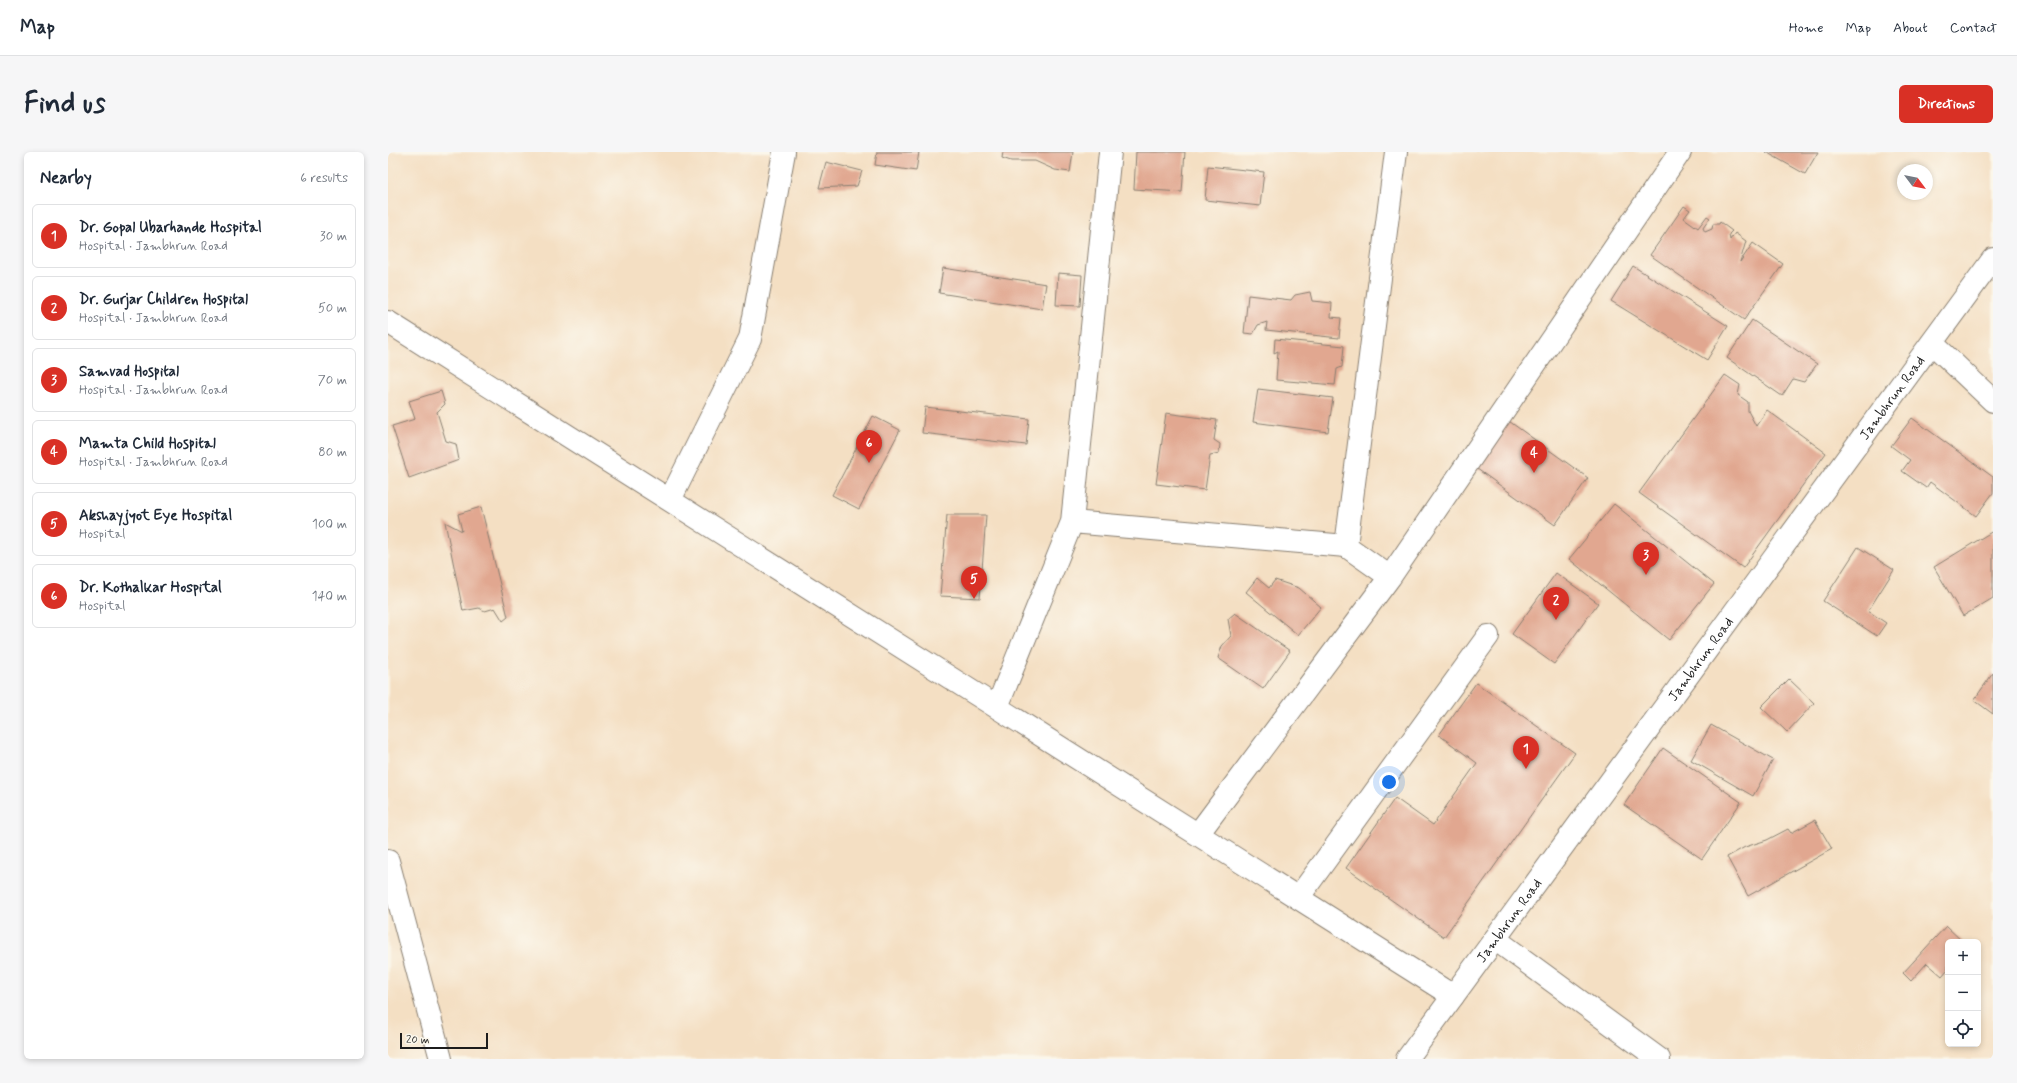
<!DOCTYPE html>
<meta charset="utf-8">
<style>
body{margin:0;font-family:Mynerve,sans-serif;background:#f6f6f7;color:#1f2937}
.controls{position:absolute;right:12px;bottom:12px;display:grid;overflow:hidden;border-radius:6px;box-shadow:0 2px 6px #0003}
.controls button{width:36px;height:36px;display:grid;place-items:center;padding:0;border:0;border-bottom:1px solid #e0e1e3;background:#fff;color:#1f2937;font:20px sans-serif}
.compass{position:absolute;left:1509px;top:12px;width:36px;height:36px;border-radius:50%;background:#fff;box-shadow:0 2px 6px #0003;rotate:122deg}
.scale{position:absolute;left:12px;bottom:10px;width:88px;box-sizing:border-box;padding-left:4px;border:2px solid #1c1c1c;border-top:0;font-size:11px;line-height:14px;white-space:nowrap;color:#1c1c1c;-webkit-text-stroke:3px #fbf7ec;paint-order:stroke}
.you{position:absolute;left:1001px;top:630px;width:14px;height:14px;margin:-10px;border:3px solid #fff;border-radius:50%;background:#1a73e8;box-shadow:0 0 0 6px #1a73e833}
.badge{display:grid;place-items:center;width:26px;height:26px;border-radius:50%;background:#d93025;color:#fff;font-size:13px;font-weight:700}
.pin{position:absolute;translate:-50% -33px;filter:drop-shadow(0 1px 2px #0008)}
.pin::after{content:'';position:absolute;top:21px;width:14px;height:12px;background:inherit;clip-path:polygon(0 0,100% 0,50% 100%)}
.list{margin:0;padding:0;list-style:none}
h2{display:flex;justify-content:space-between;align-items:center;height:52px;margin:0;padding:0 16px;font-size:17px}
h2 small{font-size:13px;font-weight:400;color:#747a83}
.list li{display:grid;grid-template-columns:26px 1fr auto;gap:12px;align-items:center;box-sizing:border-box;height:64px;margin:0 8px 8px;padding:0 8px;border:1px solid #e0e1e3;border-radius:6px}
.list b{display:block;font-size:15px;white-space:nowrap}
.list p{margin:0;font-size:13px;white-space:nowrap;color:#747a83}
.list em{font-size:13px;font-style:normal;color:#747a83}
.icon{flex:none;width:22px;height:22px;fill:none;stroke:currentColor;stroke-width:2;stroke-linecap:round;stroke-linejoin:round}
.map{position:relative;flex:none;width:1605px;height:907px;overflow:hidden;border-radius:6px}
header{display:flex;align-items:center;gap:24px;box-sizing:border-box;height:56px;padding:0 20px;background:#fff;border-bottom:1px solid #e0e1e3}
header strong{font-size:19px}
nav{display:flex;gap:22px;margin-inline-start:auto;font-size:14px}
.intro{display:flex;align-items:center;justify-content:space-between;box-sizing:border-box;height:96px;padding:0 24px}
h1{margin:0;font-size:28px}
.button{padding:10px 18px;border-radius:6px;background:#d93025;color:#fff;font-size:14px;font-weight:700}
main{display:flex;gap:24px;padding:0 24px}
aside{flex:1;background:#fff;border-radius:6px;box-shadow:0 2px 6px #0003}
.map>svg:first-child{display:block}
.building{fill:#e1a790}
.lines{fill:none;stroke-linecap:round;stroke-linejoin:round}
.street-casing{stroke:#887e70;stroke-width:24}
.secondary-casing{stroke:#887e70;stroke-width:24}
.primary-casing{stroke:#887e70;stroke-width:24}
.street{stroke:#fff;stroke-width:22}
.secondary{stroke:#fff;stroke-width:22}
.primary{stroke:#fff;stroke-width:22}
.labels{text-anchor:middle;stroke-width:3;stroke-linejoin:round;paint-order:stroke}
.street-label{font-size:14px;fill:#1c1c1c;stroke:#fbf7ec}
</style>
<header>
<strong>Map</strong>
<nav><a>Home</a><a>Map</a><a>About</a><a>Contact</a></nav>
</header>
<div class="intro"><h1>Find us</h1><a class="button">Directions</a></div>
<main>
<aside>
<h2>Nearby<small>6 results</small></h2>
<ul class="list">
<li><span class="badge">1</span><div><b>Dr. Gopal Ubarhande Hospital</b><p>Hospital · Jambhrun Road</p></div><em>30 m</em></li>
<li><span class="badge">2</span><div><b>Dr. Gurjar Children Hospital</b><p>Hospital · Jambhrun Road</p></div><em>50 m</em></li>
<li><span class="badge">3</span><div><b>Samvad Hospital</b><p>Hospital · Jambhrun Road</p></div><em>70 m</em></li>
<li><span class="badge">4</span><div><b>Mamta Child Hospital</b><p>Hospital · Jambhrun Road</p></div><em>80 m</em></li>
<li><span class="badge">5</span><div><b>Akshayjyot Eye Hospital</b><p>Hospital</p></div><em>100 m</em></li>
<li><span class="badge">6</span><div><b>Dr. Kothalkar Hospital</b><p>Hospital</p></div><em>140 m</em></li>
</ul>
</aside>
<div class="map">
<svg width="1605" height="907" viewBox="0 0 1605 907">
<rect width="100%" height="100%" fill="#fbf7ec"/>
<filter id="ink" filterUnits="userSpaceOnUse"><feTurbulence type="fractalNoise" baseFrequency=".025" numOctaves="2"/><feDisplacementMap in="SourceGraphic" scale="8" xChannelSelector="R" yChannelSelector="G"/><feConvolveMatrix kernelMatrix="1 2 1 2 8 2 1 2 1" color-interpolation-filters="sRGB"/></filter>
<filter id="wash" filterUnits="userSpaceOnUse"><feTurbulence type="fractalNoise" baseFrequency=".012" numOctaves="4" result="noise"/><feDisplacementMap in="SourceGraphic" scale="16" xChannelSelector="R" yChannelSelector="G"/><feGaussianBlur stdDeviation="0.9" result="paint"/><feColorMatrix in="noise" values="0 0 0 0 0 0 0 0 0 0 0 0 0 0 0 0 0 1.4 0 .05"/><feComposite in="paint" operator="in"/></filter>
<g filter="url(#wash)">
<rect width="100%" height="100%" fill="#f4dfc3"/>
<g id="blocks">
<path class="building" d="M489,0h42l-3,19 -41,-6z
M615,0h70l-3,20 -15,-2 -20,-9h-24l-9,-3z
M748,0h49l-3,40 -48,-3z
M1378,0h52l-13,22z
M438,10l36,9 -5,15 -38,2z
M820,14l56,6 -4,34 -55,-6z
M1296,54l6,4 -6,8 14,10 9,-12 3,2 -7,10 2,4 7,-3 1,-5h6l1,-2 12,9 -3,3 1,6 5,-7 11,8 -6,21 13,-19 30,21 -39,56 -94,-65z
M1245,114l95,60 -21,34 -96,-59z
M555,116l103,16 -4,25 -103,-16z
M670,121l24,2 -2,31 -24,-1z
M922,140l2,9 20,2 -1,14 10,1 -2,20 -73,-8 1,-8 -9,3 -5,9 -9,-1 4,-38 43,5 4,-5z
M1364,168l65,44 -13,18 -11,-3 -11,17 -55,-38z
M887,187l69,7 -2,21 -5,2 -2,16 -59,-5 2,-29 -4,2z
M1337,223l15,10 -2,10 10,7v9l8,15 11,-16 59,43 -83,115 -104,-75z
M870,237l75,9 -5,34 -75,-10z
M53,239l4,13 -8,8 9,29 10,3 3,16 -50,18 -17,-52 23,-7 -6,-18z
M537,255l104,12 -3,26 -104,-12z
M778,261l51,7 -3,20 6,4 -1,9 -9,2 -5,35 -49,-6z
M485,264l27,14 -41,79 -27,-14z
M1524,266l81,59v16l-17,23 -46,-34 -4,6 -24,-17 8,-11 -19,-14z
M1118,267l82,59 -33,47 -82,-59z
M1226,352l100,80 -45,56 -100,-81z
M93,355l27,110 -5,4 -8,-13 -10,3 -6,-3 -16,3 -18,-89 17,9 -4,-17z
M559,363h39l-6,83 -40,-2z
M1605,379v67l-30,18 -29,-49z
M1470,395l36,23 -26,41 18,12 -9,13 -54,-35z
M1168,421l42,30 -44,61 -42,-30z
M869,426l12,10 6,-8 24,8 22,19 -23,28 -52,-43z
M847,461l55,38 -27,38 -45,-31 4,-12 9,-10 -3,-17z
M1605,521v41l-19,-14z
M1401,527l25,24 -27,29 -26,-25z
M1088,531l99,70 -131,184 -98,-69 49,-70 38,27 44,-62 -38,-28z
M1323,573l62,35 -20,36 -62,-36z
M1275,596l78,54 -39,57 -78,-54z
M1427,668l17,29 -84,47 -21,-39 18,-10 22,-7 21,-11 3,4z
M1558,774l17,16h-15v27l-6,7 -15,-13 -16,18 -8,-8z"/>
</g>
</g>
<g filter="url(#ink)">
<use href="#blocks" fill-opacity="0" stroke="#887e70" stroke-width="1"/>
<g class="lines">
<defs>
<path id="street" d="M0,170l1065,674
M1544,191l61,58
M282,348l80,-161 34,-187
M684,370l274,24 44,31
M958,394l50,-394
M609,555l75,-185 38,-370
M810,682l192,-257 290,-425
M910,746l190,-262"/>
<g id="secondary">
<path d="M1107,787l164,120"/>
<path id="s1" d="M1019,907l586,-800"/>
</g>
<path id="primary" d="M0,709l53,198"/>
</defs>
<use href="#street" class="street-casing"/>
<use href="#secondary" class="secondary-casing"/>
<use href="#primary" class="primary-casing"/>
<use href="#street" class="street"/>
<use href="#secondary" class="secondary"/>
<use href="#primary" class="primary"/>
</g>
</g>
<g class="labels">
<g class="street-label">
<text dy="5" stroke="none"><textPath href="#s1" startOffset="820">Jambhrun Road</textPath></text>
<text dy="5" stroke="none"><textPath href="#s1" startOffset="496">Jambhrun Road</textPath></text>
<text dy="5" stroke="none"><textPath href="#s1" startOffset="172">Jambhrun Road</textPath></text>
</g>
</g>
</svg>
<div class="controls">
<button>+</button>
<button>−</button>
<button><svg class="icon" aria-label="locate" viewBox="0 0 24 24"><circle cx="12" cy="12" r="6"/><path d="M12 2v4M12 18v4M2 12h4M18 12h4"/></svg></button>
</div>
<svg class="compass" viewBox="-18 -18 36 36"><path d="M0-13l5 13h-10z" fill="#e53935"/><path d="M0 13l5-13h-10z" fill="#747a83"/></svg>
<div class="scale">20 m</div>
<div class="you"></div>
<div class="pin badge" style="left:1138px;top:617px">1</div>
<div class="pin badge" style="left:1168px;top:468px">2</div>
<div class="pin badge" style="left:1258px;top:423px">3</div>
<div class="pin badge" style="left:1146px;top:321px">4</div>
<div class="pin badge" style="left:586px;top:447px">5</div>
<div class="pin badge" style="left:481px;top:311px">6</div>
</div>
</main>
